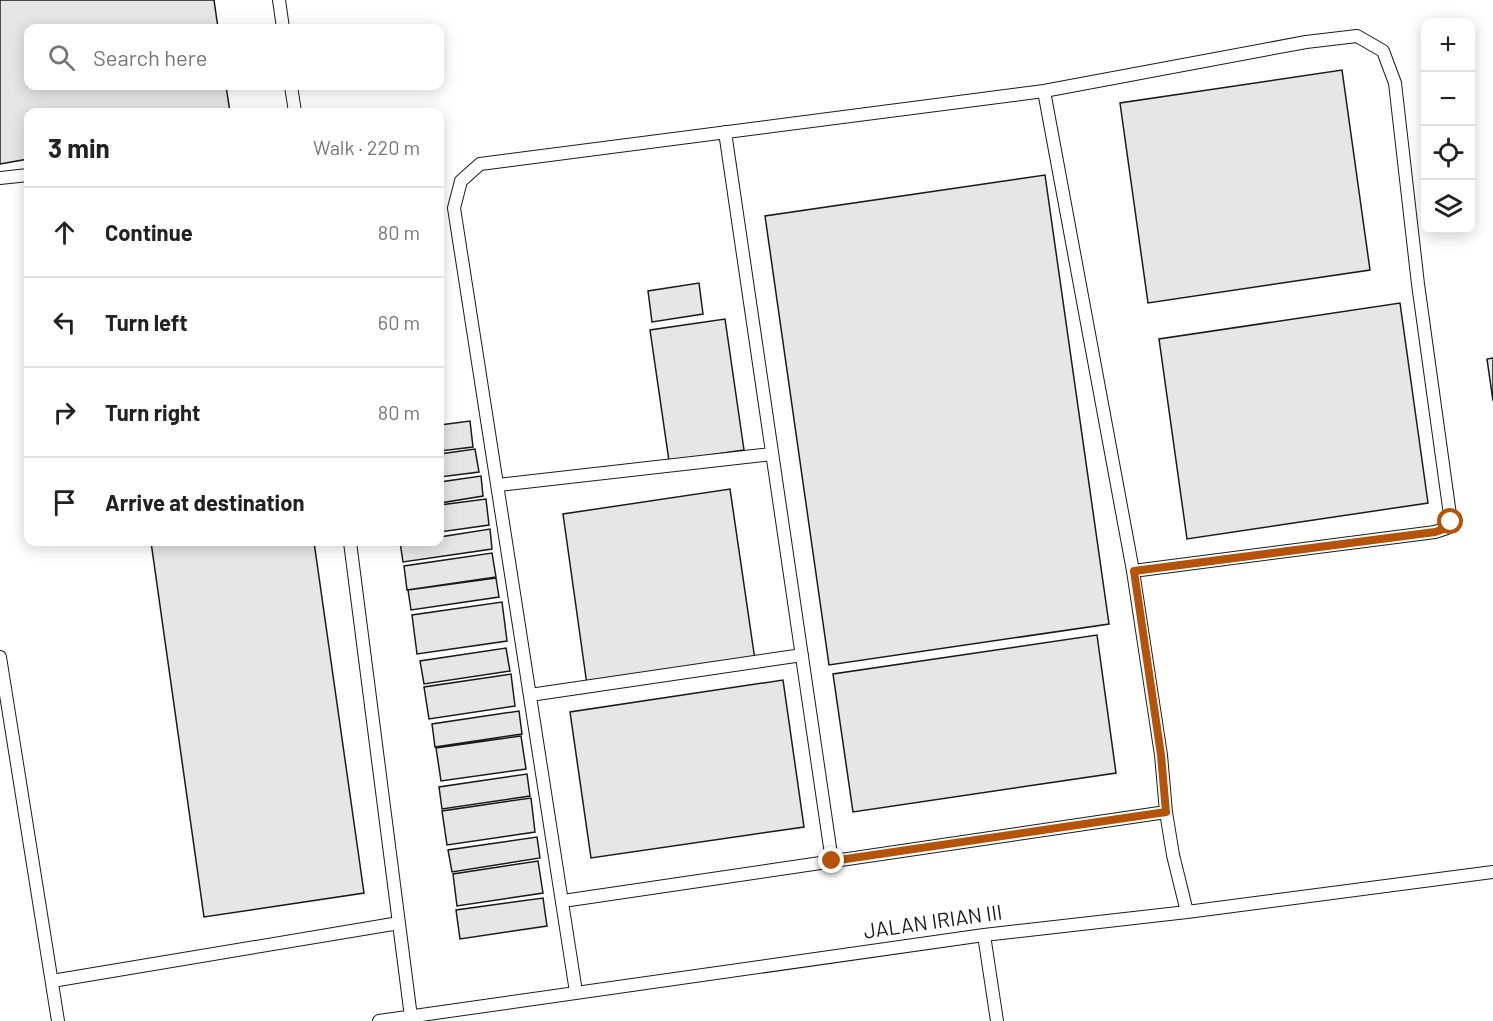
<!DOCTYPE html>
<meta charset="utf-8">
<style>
body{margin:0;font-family:Barlow,sans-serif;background:#f2f2f2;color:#222}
.controls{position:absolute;right:18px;top:18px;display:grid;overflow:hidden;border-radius:12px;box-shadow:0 3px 15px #0003}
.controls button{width:54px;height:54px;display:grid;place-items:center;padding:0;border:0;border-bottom:2px solid #e0e0e0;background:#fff;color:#222;font:30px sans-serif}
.stop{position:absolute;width:18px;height:18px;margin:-14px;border:4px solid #b45309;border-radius:50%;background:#fff}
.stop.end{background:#b45309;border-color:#fff;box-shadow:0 2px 6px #0008}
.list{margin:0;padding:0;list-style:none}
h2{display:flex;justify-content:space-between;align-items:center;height:78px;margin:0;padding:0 24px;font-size:26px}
h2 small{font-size:20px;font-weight:400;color:#767676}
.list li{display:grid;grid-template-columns:39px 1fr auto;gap:18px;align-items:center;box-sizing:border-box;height:90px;padding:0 24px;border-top:2px solid #e0e0e0}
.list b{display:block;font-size:22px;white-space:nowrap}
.list em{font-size:20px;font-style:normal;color:#767676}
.icon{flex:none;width:33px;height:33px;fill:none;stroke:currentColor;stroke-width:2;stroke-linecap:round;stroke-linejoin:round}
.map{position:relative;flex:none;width:1493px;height:1021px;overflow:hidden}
.search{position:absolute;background:#fff;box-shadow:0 3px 15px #0003;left:24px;top:24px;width:420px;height:66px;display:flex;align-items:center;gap:15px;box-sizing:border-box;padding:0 21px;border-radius:12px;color:#767676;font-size:22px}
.panel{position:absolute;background:#fff;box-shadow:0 3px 15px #0003;left:24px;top:108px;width:420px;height:438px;border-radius:12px}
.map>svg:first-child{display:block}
.building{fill:#e6e6e6;stroke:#1a1a1a;stroke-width:1.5}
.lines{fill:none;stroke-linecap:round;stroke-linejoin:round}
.lane-casing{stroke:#1a1a1a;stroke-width:14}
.lane{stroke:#fff;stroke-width:12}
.route{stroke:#b45309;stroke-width:8}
.labels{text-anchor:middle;stroke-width:4.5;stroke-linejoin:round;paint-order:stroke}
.street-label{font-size:21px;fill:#1a1a1a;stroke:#fff}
</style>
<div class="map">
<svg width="1493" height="1021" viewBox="0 0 1493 1021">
<rect width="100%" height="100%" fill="#fff"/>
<path class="building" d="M0,0h214l4,28h-190v58h198l4,26h-202v47l-28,5z
M1342,70l28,200 -222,33 -28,-200z
M1045,175l64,449 -280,41 -64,-449z
M699,283l4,31 -51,8 -4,-31z
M1400,303l28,200 -241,36 -28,-200z
M725,319l19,131 -75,11 -19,-131z
M1493,358v43l-6,-42z
M470,421l3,26 -33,4v-26z
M475,449l4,23 -39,5v-23z
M481,476l2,20 -43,7v-21z
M730,489l25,171 -168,25 -24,-171z
M486,499l3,26 -49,7v-27z
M490,529l2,20 -89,13 -3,-20h40v-5z
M151,542h163l50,351 -160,24z
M492,553l4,24 -89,13 -3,-24z
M496,578l3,19 -88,13 -3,-20z
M502,602l5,39 -90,13 -5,-39z
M1097,635l19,138 -263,39 -20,-138z
M506,648l4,23 -86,13 -4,-23z
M511,674l4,32 -86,13 -5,-32z
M783,680l21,147 -213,31 -21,-146z
M519,711l3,23 -87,13 -3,-23z
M521,736l5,33 -85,12 -5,-33z
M527,774l3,22 -88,13 -3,-22z
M531,798l4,34 -88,13 -5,-34z
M537,837l3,21 -88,14 -4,-22z
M538,861l5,32 -86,13 -4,-32z
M543,898l4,28 -87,13 -4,-29z"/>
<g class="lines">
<defs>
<path id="lane" d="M279,0l4,28
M291,86l4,26
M725,132l107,729
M0,178l28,-3
M498,485l274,-31
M350,542l61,475
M0,657l58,364
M530,695l272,-40
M1166,812l7,43 14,57
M563,901l603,-89 -5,-57 -28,-184 -89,-480
M984,935l13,86
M52,981l347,-58
M576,992l-122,-784 7,-27 19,-17 564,-73 262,-49 51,-6 26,15 12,32 23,201 33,238 -4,6 -12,4 -302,39
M379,1021l605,-86 203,-23 306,-40"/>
</defs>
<use href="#lane" class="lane-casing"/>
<use href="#lane" class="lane"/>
</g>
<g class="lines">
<path class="route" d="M832,861l334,-49 -5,-57 -27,-184 301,-39 12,-4 4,-6"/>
</g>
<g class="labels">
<g class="street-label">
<text transform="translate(933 922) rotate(-8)" y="7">JALAN IRIAN III</text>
</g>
</g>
</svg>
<div class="controls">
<button>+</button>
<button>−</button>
<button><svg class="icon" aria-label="locate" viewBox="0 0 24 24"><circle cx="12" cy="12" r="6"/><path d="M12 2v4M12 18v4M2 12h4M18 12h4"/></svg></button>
<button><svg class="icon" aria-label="layers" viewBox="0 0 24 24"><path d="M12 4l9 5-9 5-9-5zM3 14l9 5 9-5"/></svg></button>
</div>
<div class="stop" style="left:1451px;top:522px"></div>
<div class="stop end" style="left:832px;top:861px"></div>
<div class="search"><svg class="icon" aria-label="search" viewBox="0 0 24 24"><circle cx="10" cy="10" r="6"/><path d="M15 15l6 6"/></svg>Search here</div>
<section class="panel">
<h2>3 min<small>Walk · 220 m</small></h2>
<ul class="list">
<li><svg class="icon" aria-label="ahead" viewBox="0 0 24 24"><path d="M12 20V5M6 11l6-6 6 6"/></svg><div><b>Continue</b></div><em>80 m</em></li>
<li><svg class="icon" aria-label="left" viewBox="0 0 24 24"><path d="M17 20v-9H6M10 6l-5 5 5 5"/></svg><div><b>Turn left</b></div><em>60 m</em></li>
<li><svg class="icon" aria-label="right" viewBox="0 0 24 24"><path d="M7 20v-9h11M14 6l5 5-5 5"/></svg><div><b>Turn right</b></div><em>80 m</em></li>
<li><svg class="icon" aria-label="arrive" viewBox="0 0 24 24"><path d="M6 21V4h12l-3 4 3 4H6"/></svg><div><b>Arrive at destination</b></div></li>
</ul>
</section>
</div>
